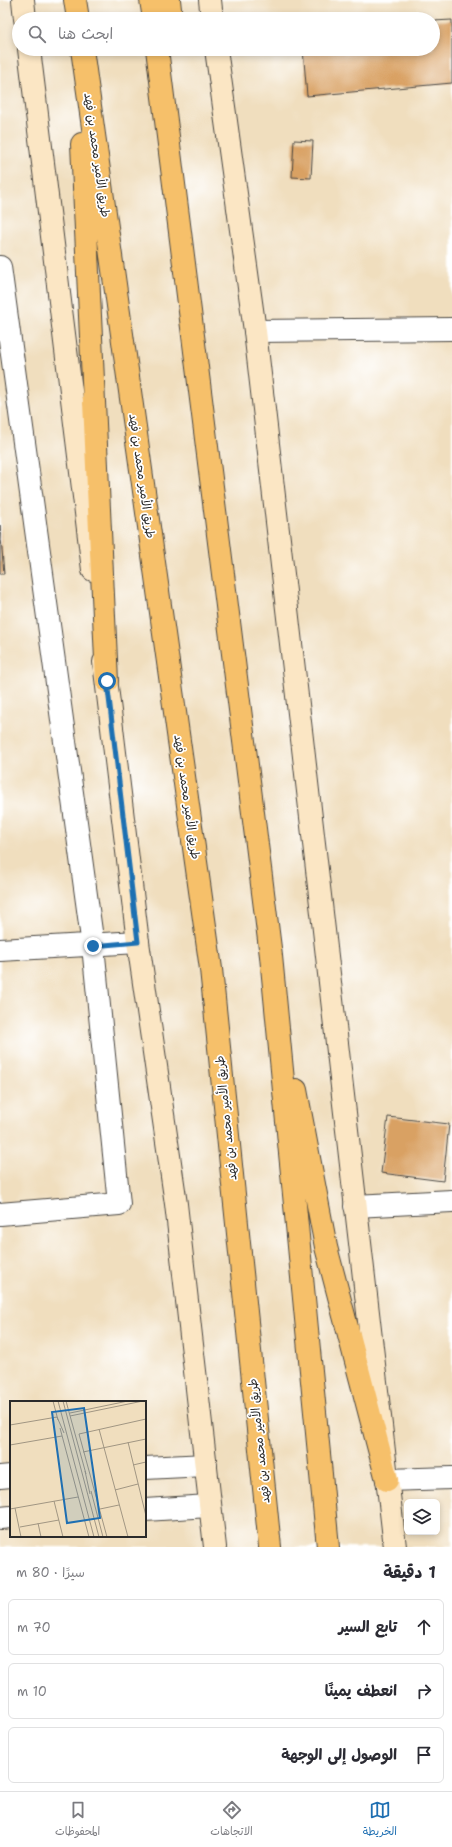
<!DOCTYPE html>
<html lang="ar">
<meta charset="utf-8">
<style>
body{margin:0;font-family:"Shantell Sans","Playpen Sans Arabic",sans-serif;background:#f7f7f7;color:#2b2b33;direction:rtl}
.controls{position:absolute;right:12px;bottom:12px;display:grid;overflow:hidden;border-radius:6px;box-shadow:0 2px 6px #0003}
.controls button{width:36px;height:36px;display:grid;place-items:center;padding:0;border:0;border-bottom:1px solid #e1e1e2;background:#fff;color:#2b2b33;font:20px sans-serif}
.stop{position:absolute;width:12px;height:12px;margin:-9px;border:3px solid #1f6fb2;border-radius:50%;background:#fff}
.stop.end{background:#1f6fb2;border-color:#fff;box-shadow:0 1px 4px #0008}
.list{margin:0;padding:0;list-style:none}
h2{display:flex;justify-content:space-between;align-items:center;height:52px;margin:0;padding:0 16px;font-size:17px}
h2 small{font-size:13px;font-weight:400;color:#7c7c81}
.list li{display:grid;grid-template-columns:26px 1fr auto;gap:12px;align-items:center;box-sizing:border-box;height:56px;margin:0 8px 8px;padding:0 8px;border:1px solid #e1e1e2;border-radius:6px}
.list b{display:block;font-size:15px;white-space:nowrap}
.list em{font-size:13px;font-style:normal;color:#7c7c81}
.icon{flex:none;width:22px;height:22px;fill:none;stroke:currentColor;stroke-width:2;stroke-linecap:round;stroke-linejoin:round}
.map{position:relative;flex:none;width:452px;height:1547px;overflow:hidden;direction:ltr}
.search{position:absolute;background:#fff;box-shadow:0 2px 6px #0003;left:12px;right:12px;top:12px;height:44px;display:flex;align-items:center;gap:10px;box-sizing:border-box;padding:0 14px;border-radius:22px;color:#7c7c81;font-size:15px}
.sheet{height:244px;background:#fff}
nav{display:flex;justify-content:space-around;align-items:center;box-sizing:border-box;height:56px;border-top:1px solid #e1e1e2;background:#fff;font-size:11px;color:#7c7c81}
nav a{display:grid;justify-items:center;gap:2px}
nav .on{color:#1f6fb2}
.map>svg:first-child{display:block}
.building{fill:#d9a163}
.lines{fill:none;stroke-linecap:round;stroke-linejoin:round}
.minor-casing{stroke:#494641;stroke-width:24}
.tertiary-casing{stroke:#494641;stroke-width:24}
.secondary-casing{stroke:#494641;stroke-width:24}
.motorway-casing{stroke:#494641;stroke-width:24}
.minor{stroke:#fff;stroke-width:22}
.tertiary{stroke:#fff;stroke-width:22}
.secondary{stroke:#fbe6c4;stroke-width:22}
.motorway{stroke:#f6c06b;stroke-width:22}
.route{stroke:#1f6fb2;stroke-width:5}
.labels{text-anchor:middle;stroke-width:3.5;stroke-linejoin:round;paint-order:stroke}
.street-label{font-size:12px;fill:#2b2b2b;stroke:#fff}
.inset-road{fill:none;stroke:#a19683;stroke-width:1}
.view{fill:#1f6fb2;fill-opacity:0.15;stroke:#1f6fb2;stroke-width:2}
.inset-edge{fill:none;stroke:#2b2b2b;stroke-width:2}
</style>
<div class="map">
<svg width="452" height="1547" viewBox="0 0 452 1547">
<rect width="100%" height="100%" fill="#fff"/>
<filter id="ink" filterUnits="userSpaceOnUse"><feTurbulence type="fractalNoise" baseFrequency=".025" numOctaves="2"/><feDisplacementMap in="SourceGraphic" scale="8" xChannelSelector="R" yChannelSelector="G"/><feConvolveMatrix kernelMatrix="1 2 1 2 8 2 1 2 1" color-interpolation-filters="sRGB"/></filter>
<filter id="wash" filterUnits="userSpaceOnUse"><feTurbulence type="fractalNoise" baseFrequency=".012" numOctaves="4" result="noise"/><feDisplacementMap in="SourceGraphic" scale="16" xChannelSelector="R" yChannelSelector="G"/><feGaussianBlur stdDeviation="0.9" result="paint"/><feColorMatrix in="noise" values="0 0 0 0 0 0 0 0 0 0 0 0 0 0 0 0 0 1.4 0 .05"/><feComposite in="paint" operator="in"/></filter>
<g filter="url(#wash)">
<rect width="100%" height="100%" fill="#f0debe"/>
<g id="blocks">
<path class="building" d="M452,20v63l-145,13 -4,-47h130v-28z
M294,140l19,1 -2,37 -19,-1z
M0,525l4,49h-4z
M388,1117l61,7 -6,57 -62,-8z"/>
</g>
</g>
<g filter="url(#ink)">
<use href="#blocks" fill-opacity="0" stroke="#494641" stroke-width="1"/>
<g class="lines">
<defs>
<path id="minor" d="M0,267l93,679 26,258 -119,10
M255,331l197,-2
M0,950l138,-8
M355,1206l97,-5
M387,1480l65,-2"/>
<path id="tertiary" d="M145,1468l61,-3
M0,1477l11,-1
M145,1510l64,-4
M0,1518l11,-1"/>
<path id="secondary" d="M23,0l2,19
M210,0l2,19
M29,49l64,521
M216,49l39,282 140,1216
M104,662l34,280 38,262 39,343"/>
<path id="motorway" d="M75,0l3,19
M151,0l3,19
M169,0l2,19
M82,49l129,920 59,578
M157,49l114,907 57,591
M82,144l25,537
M296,1090l30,157 61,233"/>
</defs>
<use href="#minor" class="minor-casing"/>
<use href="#tertiary" class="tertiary-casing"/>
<use href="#secondary" class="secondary-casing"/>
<use href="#motorway" class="motorway-casing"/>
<use href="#minor" class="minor"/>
<use href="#tertiary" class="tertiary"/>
<use href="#secondary" class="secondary"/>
<use href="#motorway" class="motorway"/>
</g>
</g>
<g class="lines" filter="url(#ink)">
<path class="route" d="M93,946l45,-4 -31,-261"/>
</g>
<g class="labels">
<g class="street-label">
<text transform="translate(97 155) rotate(82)" y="4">طريق الأمير محمد بن فهد</text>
<text transform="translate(142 476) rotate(82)" y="4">طريق الأمير محمد بن فهد</text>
<text transform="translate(187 797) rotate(82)" y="4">طريق الأمير محمد بن فهد</text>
<text transform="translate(226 1118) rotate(-96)" y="4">طريق الأمير محمد بن فهد</text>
<text transform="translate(259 1441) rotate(-96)" y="4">طريق الأمير محمد بن فهد</text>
</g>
</g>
<g transform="translate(10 1401)">
<rect width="136" height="136" fill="#f0debe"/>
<path class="inset-road" d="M43,0l5,19M48,0l36,136M53,0l36,136M56,0l20,73M60,12l58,-12M60,15l73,-15M47,16l7,16M0,24l47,-8M50,27l29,109M89,28l29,108M118,41l18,74M0,44l52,-9M73,51l63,-13M123,64l13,-3M75,70l5,23M105,89l23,-6M81,90l12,46M44,100l9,36M5,107l6,29M0,108l68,-12M90,108l19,-4M28,122l3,14M10,126l39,-7M97,136l-28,-103 67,-15"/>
<path class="view" d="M74,7l16,110 -33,5 -15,-111z"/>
<rect width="136" height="136" class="inset-edge"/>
</g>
</svg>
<div class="controls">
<button><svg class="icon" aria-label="layers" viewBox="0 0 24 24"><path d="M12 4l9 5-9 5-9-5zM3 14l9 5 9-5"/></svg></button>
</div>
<div class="stop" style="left:107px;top:681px"></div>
<div class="stop end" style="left:93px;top:946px"></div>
<div class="search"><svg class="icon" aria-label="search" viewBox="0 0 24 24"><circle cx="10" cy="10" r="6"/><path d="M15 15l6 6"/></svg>ابحث هنا</div>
</div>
<section class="sheet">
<h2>1 دقيقة<small>سيرًا · 80 m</small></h2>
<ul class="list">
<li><svg class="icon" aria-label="ahead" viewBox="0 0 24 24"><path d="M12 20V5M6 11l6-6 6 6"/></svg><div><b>تابع السير</b></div><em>70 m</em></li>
<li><svg class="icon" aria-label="right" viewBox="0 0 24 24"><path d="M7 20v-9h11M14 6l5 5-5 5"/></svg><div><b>انعطف يمينًا</b></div><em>10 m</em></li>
<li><svg class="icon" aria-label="arrive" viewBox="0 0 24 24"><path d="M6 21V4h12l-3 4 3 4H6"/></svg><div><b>الوصول إلى الوجهة</b></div></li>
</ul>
</section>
<nav>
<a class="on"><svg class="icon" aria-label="map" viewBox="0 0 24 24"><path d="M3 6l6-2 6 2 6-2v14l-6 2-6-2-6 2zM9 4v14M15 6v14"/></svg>الخريطة</a>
<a><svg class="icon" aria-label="directions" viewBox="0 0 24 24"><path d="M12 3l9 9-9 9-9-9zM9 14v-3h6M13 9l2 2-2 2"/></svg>الاتجاهات</a>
<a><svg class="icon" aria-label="saved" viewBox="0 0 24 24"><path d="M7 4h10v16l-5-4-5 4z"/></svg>المحفوظات</a>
</nav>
